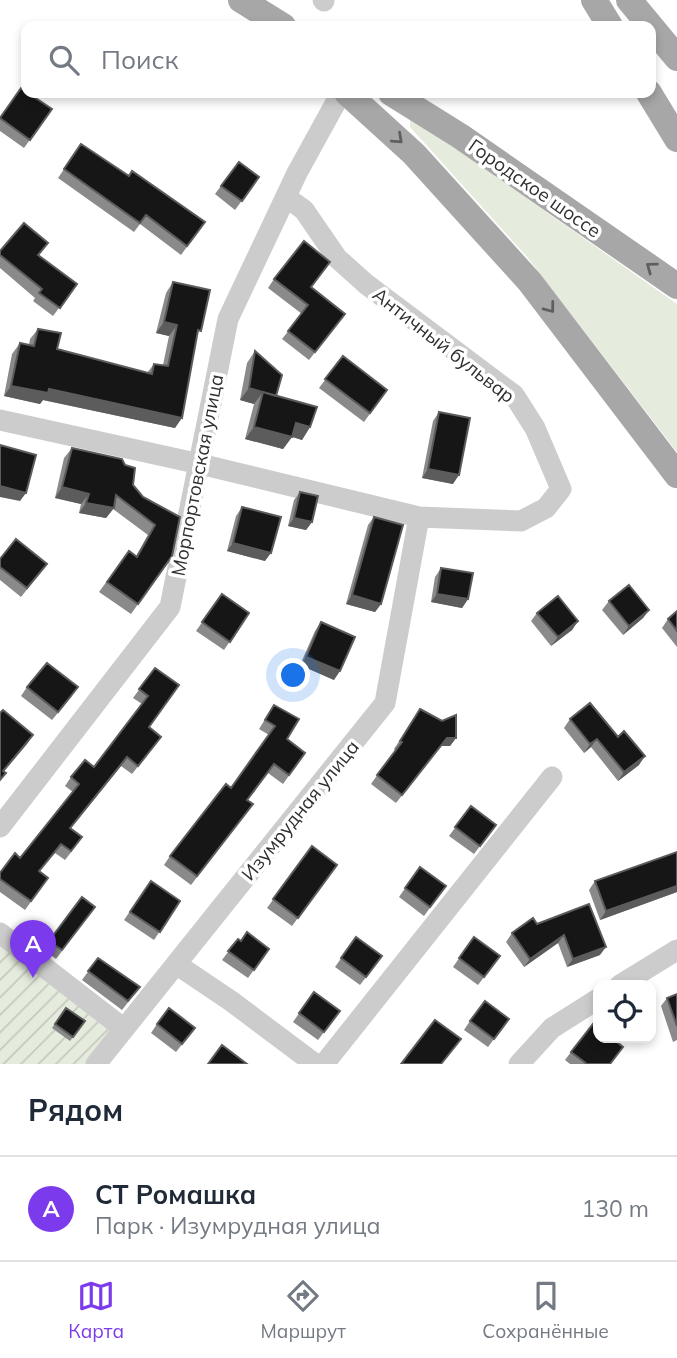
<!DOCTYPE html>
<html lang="ru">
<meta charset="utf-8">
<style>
body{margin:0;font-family:Mulish,sans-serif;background:#f6f6f7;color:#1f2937}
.controls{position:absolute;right:21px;bottom:21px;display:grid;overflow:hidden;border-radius:14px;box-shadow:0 4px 10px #0003}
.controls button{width:63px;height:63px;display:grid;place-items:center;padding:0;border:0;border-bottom:2px solid #e0e1e3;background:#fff;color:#1f2937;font:35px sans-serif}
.you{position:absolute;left:294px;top:676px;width:24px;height:24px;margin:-18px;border:5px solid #fff;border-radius:50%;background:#1a73e8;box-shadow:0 0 0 10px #1a73e833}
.badge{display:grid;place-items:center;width:46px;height:46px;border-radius:50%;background:#7c3aed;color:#fff;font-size:23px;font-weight:700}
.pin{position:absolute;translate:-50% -58px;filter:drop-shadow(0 2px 4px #0008)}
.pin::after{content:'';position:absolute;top:37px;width:24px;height:21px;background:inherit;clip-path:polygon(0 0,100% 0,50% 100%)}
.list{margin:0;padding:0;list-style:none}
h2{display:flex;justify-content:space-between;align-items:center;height:91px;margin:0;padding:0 28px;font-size:30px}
h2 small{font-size:23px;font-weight:400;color:#747a83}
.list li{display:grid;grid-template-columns:46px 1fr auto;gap:21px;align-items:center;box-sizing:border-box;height:105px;padding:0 28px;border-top:2px solid #e0e1e3}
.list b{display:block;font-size:26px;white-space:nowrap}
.list p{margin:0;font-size:23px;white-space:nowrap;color:#747a83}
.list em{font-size:23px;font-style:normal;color:#747a83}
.icon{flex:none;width:38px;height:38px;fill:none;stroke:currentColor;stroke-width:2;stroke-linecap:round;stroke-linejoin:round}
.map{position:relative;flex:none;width:677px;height:1064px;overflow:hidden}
.search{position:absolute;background:#fff;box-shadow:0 4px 10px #0003;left:21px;right:21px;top:21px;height:77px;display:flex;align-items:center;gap:18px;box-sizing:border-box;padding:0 24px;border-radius:14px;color:#747a83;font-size:26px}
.sheet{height:196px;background:#fff}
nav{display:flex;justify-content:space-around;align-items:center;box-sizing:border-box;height:98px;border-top:2px solid #e0e1e3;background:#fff;font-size:19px;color:#747a83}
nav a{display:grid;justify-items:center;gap:4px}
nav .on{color:#7c3aed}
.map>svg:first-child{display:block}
.green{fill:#e5ebdd}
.garden{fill:url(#garden-furrows)}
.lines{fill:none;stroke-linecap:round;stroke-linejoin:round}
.minor{stroke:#ccc;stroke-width:21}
.major{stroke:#a7a7a7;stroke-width:26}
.wall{fill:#8a8a8a}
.shaded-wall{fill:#5c5c5c}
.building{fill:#161616;stroke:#5c5c5c;stroke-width:2}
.oneway{stroke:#5f5f5f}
.labels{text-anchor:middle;stroke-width:7;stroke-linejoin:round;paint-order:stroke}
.street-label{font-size:19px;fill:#2f2f2f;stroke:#fff}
</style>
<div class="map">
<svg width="677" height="1064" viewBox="0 0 677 1064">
<defs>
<pattern id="garden-furrows" width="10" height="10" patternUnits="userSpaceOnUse" patternTransform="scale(1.75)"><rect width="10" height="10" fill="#e5ebdd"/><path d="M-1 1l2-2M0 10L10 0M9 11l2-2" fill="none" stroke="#c5cabe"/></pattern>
</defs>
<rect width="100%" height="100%" fill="#fff"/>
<path class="green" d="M410,116l267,188v148l-149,-194 -118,-131z"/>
<path class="garden" d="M0,927l132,103 -26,34h-106z"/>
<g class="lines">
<path class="minor" d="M323,0l1,1
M0,420l200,44 219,53 102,4 25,-13 15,-19 -26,-61 -21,-33 -148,-111 -29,-26 -33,-48 -18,-13
M0,827l170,-220 58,-288 69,-146 44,-80
M0,933l123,95
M176,964l55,37 84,63
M620,985l57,-35
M96,1064l289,-361 34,-186
M324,1064l228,-287
M519,1064l33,-36 46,-29"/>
<path class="major" d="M241,0l42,26
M594,0l16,26
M629,0l48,58
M347,93l67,61 116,128 147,193
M391,93l69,43 217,150
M649,93l28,46"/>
</g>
<path class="wall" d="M52,109l-28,39 -24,-17v-13z
M81,144l48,32 76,46 -24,33 -41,-31 -6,8 -76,-54z
M239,162l20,15 -24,33 -20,-16z
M0,251l39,4 38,29 -24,32 -20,-15 2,-3 -35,-30z
M330,262l-19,26 28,34 -30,38 -27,-21 20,-25 -34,-26 6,-9z
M173,282l24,54 -22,92 -132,-28 -3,4 -36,-8 8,-42 8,-11 9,2 1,-6 8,-10 19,20 90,24 7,-9 9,1 6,-29 -13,-3 10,-40z
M255,351l21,45 34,31 -8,13 -10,-3 -9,12 -38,-10 9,-35 -14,-4 7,-37z
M343,356l44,34 -23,32 -45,-34z
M439,412l14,72 -31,-6 11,-57z
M72,448l61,37 39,71 -41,58 -32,-22 30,-41 7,5 12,-21 -35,-26 -7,9 -27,-5 2,-9 -26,-6 9,-40z
M300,492l12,30 -6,8 -18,-4 6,-26z
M242,507l23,54 -38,-10 9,-35z
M374,517l7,87 -6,8 -29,-8 22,-79z
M0,559l41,13 -20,25 -21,-17z
M441,568l27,31 -6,9 -31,-6 4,-25z
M222,594l27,19 -25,37 -28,-19z
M609,601l40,9 -6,8 -20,17 -21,-25z
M677,611v36l-15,-19 6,-9z
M537,613l41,8 -6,9 -21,16 -20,-25z
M321,622l13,58 -34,-15 15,-34z
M155,668l-6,60 6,17 -23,29 -11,-8 -50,62 5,18 -11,14 -10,-7 -16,18 9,7 -23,32 -25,-18v-19l20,-15 53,-66 -8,-6 6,-9 23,-10 48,-63 -9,-6z
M27,687l45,9 -20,24 -31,-24z
M274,705l13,34 18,14 -22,31 -15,-11 -20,27 5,4 -62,81 -27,-20 6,-9 61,-68 38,-53 -10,-6z
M420,709l36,29 -6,8h-9l-45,57 -25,-19 24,-34 -1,-1z
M570,719l69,46 -21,16 -27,-34 -7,6 -20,-25z
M471,806l25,19 -22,29 -25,-18z
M312,846l25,19 -45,61 -25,-18z
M677,852v40l-77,28 -11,-30 6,-9z
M420,867l26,19 -22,30 -25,-19z
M151,881l29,20 -26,39 -30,-20z
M82,897l13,10 -39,52 -13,-10z
M589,904l11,51 -33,12 -9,-24 -34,24 -18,-25 6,-9z
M356,937l26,19 -22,29 -25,-18z
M474,937l26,19 -22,29 -25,-18z
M238,939l3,2 28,8 -21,29 -26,-18z
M98,958l42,29 -18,23 -40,-30z
M314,992l26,19 -22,29 -25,-18z
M677,994v46l-4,2 -12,-36 6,-8z
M66,1008l19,13 -15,20 -18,-13z
M509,1019l-21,28 -24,-17 6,-9z
M157,1024l38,4 -19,24 -25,-19z
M571,1052l39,12h-40l-5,-4z"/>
<path class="shaded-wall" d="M164,322l13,3 -8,11 -13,-3z
M11,386l38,3 133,29 -7,10 -132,-28 -3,4 -36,-8z
M249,388l27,8 -13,-4 -9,12 -14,-4z
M296,423l14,4 -8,13 -15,-5z
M254,427l38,10 -9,12 -38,-10z
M428,469l31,6 -6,9 -31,-6z
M0,486l26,7 -6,8 -20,-4z
M62,487l27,7 -8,10 -26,-6z
M86,503l28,5 -8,10 -27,-5z
M294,518l18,4 -6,8 -18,-4z
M233,543l38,10 -6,8 -38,-10z
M437,594l31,5 -6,9 -31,-6z
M352,595l29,9 -6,8 -29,-8z
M649,610l-6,8 -20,17 6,-9z
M578,621l-6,9 -21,16 7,-9z
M306,657l34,14 -6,9 -34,-15z
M33,735l-6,9 -27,32 3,-5z
M447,738h9l-6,8h-9l-45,57z
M597,739l-6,8 -7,6 6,-9z
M645,756l-6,9 -21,16 6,-9z
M127,757l-6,9 -57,70 6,-8z
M677,886v6l-77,28 6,-9z
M564,935l-6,8 -34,24 6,-8z
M606,947l-6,8 -33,12 6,-8z"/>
<path class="building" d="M21,88l5,3v2h2l24,16 -22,31 -30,-22z
M81,144l48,32 3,-5 73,51 -18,24 -41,-31 -6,8 -76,-54z
M239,162l20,15 -17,24 -21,-15z
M24,223l24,20 -10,12 39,29 -17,24 -21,-15 3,-4 -42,-34v-4z
M304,241l26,21 -19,25 34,27 -30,38 -27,-21 20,-26 -34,-26z
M173,282l37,8 -9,41 -3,-1 -16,88 -133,-29 -1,4 -37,-7 9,-43 14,3 4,-17 23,4 -4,16 95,25 2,-10 14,2 9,-41 -13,-3z
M255,351l27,24 -6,21 -27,-8z
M343,356l44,34 -17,23 -45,-34z
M263,392l54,15 -7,20 -14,-4 -4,14 -38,-10z
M439,412l31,6 -11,57 -31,-6z
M0,445l36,10 -10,38 -26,-7z
M72,448l50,11 3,6 10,3 -2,17 10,12 37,20 -8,39 -34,48 -31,-22 22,-31 8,6 18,-32 -39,-30 -2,13 -28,-5 3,-9 -27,-7z
M300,492l18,4 -6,26 -18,-4z
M242,507l39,10 -10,36 -38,-10z
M374,517l29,8 -22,79 -29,-9z
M16,539l31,25 -20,24 -27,-21v-8z
M441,568l32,5 -5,26 -31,-5z
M629,585l20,25 -20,16 -20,-25z
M222,594l27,19 -19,29 -28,-20z
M558,596l20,25 -20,16 -21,-24z
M677,611v20l-9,-12z
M321,622l34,15 -15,34 -34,-14z
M47,663l31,24 -20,25 -31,-25z
M155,668l24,17 -30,42 12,10 -23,29 -11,-9 -57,71 12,9 -11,14 -10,-7 -22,27 9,7 -17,23 -31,-22v-6l15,-20 5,5 59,-74 -8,-7 14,-17 9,7 54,-71 -9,-7z
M590,703l28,34 6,-6 21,25 -21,16 -27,-33 -7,5 -20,-25z
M274,705l25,14 -12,20 18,14 -16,22 -15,-11 -27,36 6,4 -56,72 -27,-20 56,-72 5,4 44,-62 -10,-6z
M420,709l22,12 14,-6v23h-9l-45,57 -25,-20 25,-33 -2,-1z
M3,710l30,25 -30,36 3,2 -6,7v-67z
M471,806l25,19 -16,21 -25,-19z
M312,846l25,19 -39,53 -25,-19z
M677,852v34l-71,25 -11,-30z
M420,867l26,19 -16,21 -25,-19z
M151,881l29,20 -20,31 -30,-20z
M82,897l13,10 -33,43 -13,-9z
M589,904l17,43 -33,12 -9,-24 -34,24 -18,-26 21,-15 4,6z
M247,932l22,17 -15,21 -26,-19 10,-12 3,2z
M356,937l26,19 -16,21 -25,-19z
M474,937l26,19 -16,21 -25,-19z
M98,958l42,29 -12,14 -40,-30z
M314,992l26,19 -16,21 -25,-19z
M677,994v32l-10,-28z
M485,1001l24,18 -15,20 -24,-18z
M66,1008l19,13 -12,16 -18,-13z
M169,1008l26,20 -13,16 -25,-20z
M435,1020l26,19 -20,25h-40z
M593,1024l5,4v10h14l11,9 -13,17h-23l-16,-12z
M222,1045l25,19h-39z"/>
<defs><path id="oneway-chevron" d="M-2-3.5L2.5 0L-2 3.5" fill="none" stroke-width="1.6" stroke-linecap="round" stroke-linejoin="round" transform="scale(1.75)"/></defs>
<g class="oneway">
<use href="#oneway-chevron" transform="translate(398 139) rotate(42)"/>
<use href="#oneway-chevron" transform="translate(651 267) rotate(-144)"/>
<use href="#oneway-chevron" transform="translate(550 308) rotate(53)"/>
</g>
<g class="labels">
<g class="street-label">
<text transform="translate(535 188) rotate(35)" y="7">Городское шоссе</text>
<text transform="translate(444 345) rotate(38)" y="7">Античный бульвар</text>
<text transform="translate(197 475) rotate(-79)" y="7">Морпортовская улица</text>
<text transform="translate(300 810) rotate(-51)" y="7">Изумрудная улица</text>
</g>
</g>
</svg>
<div class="controls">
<button><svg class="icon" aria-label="locate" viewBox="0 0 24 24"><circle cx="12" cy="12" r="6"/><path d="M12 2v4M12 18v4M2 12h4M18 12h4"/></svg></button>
</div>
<div class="you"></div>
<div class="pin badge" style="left:33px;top:978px">A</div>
<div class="search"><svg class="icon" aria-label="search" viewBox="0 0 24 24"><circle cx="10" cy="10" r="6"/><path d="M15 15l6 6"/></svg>Поиск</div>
</div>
<section class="sheet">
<h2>Рядом<small></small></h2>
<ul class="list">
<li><span class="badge">A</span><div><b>СТ Ромашка</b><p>Парк · Изумрудная улица</p></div><em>130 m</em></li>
</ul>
</section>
<nav>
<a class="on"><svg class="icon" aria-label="map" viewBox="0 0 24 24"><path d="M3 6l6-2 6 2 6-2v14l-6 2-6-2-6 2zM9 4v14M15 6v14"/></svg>Карта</a>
<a><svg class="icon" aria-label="directions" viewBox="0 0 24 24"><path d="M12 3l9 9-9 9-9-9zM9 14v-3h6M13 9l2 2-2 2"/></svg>Маршрут</a>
<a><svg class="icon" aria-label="saved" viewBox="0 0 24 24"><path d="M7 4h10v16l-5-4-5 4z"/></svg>Сохранённые</a>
</nav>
